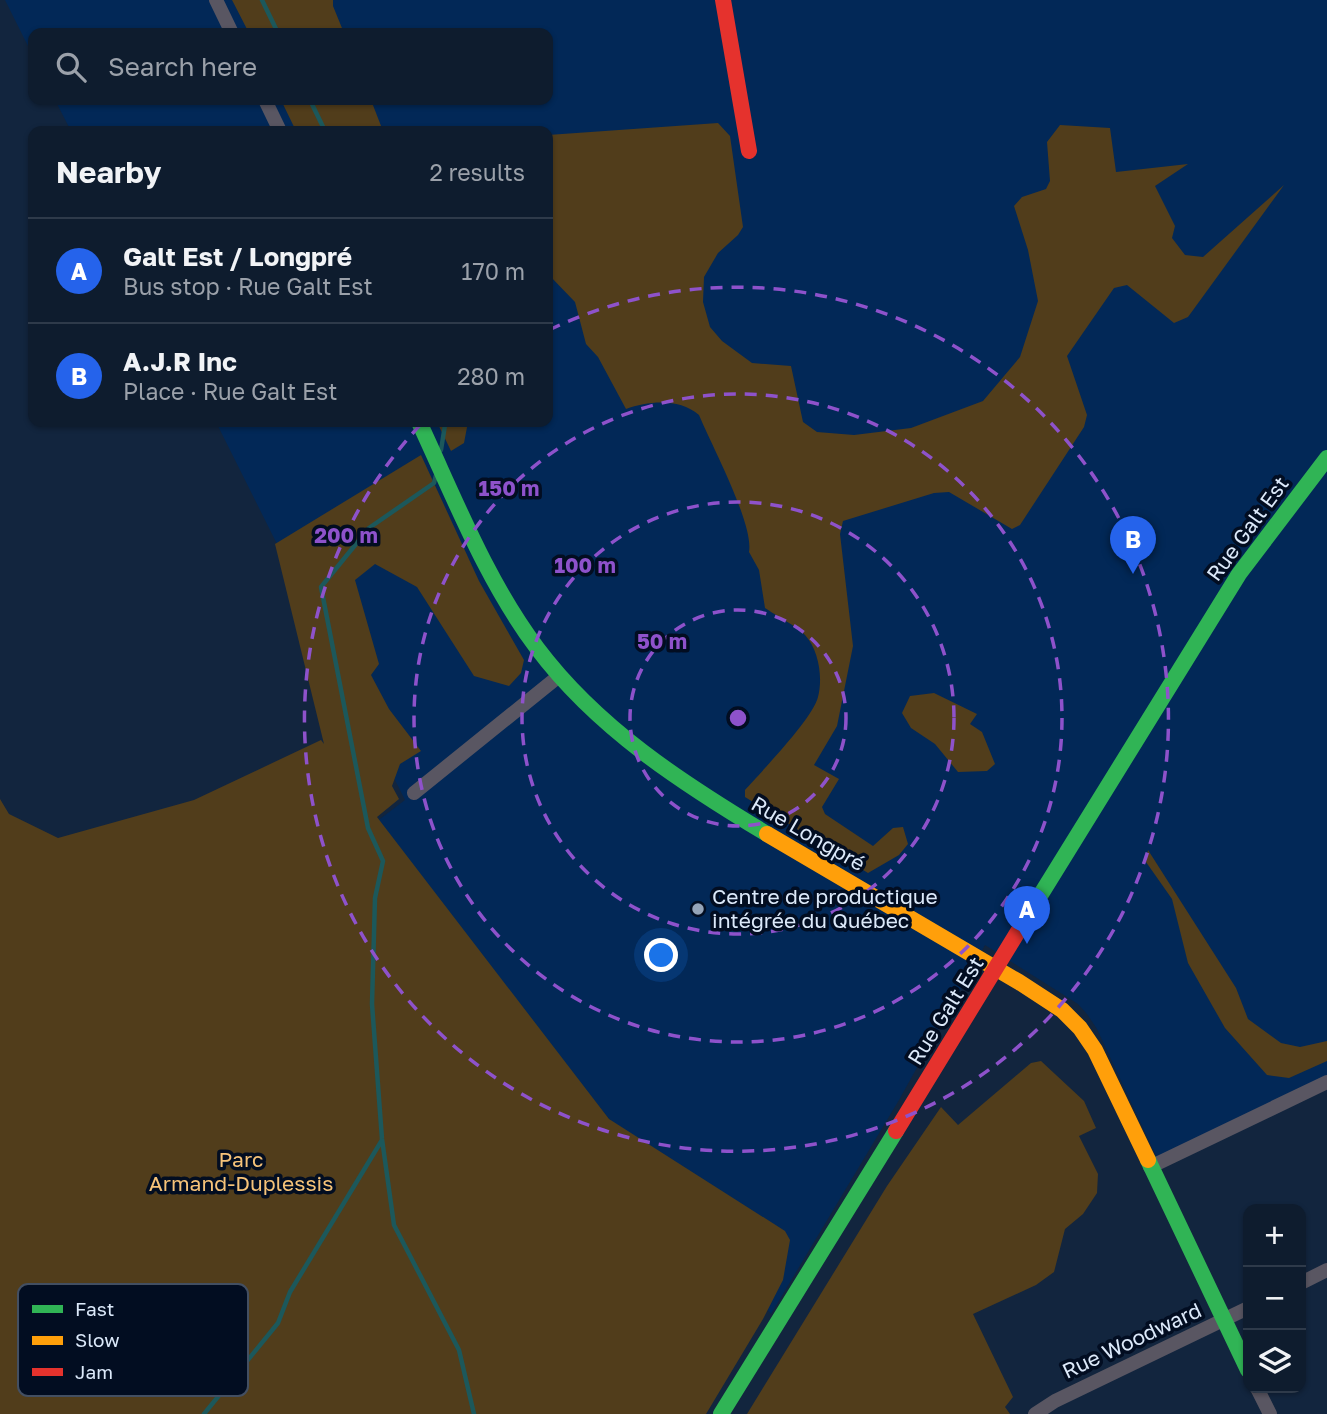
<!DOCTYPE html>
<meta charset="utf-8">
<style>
body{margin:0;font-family:"Golos Text",sans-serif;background:#172536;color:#f1f3f6}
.controls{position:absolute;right:21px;bottom:21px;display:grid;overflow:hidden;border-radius:14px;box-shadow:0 2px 5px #0004}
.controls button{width:63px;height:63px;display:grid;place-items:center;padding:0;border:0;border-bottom:2px solid #2e3a4a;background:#0e1c2e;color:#f1f3f6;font:35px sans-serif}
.you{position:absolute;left:662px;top:956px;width:24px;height:24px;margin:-18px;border:5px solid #fff;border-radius:50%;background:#1a73e8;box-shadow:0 0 0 10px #1a73e833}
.badge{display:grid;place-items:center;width:46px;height:46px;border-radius:50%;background:#2563eb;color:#fff;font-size:23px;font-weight:700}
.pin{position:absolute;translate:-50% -58px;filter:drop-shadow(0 2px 4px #0008)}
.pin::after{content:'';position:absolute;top:37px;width:24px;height:21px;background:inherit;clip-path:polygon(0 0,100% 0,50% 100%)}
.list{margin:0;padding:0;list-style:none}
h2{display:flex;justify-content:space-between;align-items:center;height:91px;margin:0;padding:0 28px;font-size:30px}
h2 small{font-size:23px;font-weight:400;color:#9ba1aa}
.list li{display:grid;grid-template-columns:46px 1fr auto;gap:21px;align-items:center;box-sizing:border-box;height:105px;padding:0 28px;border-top:2px solid #2e3a4a}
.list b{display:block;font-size:26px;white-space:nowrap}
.list p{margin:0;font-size:23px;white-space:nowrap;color:#9ba1aa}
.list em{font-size:23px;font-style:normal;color:#9ba1aa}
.icon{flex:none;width:38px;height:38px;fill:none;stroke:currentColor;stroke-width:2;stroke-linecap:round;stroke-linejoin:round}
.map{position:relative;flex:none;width:1327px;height:1414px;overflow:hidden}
.search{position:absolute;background:#0e1c2e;box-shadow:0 2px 5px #0004;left:28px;top:28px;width:525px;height:77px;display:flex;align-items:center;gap:18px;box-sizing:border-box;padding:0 24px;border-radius:14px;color:#9ba1aa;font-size:26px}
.panel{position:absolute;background:#0e1c2e;box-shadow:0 2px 5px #0004;left:28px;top:126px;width:525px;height:301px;border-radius:14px}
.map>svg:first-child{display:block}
.built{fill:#022857}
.green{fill:#513d1b}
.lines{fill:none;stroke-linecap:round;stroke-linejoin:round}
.stream{stroke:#1c585b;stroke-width:4.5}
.street{stroke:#595662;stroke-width:14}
.fast{stroke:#30b455;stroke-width:16}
.slow{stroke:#ff9f0a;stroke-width:16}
.jam{stroke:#e5322d;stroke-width:16}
.ring{fill:none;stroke:#8e52cb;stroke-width:3.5;stroke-dasharray:12 9}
.poi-dot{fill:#95a4b8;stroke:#020d21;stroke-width:2.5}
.labels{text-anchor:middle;stroke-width:7;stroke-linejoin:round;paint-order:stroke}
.street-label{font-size:21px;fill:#dce9fa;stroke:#020d21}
.poi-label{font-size:21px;fill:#dce9fa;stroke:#020d21;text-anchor:start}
.park-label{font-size:21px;fill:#f6c379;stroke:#020d21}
.key{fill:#020d21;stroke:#434f62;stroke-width:2}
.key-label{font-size:19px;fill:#dce9fa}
.centre{fill:#8e52cb;stroke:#020d21;stroke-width:3.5}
.ring-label{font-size:21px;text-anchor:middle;font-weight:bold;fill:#8e52cb;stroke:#020d21;stroke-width:7;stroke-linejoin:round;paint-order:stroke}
</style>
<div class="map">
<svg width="1327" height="1414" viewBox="0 0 1327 1414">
<rect width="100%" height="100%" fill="#12253e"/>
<path class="built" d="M5,0h1322v1077l-169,83 -61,-131 -10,-15 -9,-10 -93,-59 -86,155 -128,214 -403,-486 37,-28 -189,-378h332v-291h-477l-16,-31h493v-67h-515v23z"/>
<path class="green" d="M232,0h101v6l11,27h-95z
M281,100h90l12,31h-87z
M718,123l12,13 13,91 -5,8 -20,18 -14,24 -1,25 7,25 12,14 30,22 39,3 12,56 14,10 37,3 57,-7 72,-27 37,-44 18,-56 -10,-51 -14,-44 8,-9 24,-8 4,-8 -3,-39 13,-17 50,3 6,44 72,-8 -33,22 20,40 -3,12 13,17 18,2 81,-72 -96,132 -14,6 -47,-38 -13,3 -47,68 20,59 -3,12 -64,98 -8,4 -63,-37 -15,1 -91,28 -3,13 13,112 -16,80 -23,39 25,14 -17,28 3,7 48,32 20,-18 10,-1 5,17 -9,11 -31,18 -123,-76v-7c17,-19 68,-72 73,-93 5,-19 1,-47 -13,-62 -7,-8 -30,-20 -40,-27l-6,-38 -10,-18c5,-28 -38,-108 -50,-137 -20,-17 -50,-14 -73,-6l-28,-52 -12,-13 -11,-42 -27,-28v-139z
M437,422h31l-4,21 -13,8z
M421,455l58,126 45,79 -3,13 -12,13 -35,-10 -57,-89 -42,-23 -20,16 24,84 -8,11 18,34 32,42 -21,13 -8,22 7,13 -22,18 232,302 176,112 5,9 -7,40 -20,39 -57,95h-706v-615l9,15 49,24 136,-38 127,-60 3,4 -49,-200z
M934,693l43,21 -7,10 12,8 13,32 -8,7 -29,1 -23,-28 -24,-16 -9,-15 8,-17z
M1148,850l88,138 12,31 33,24 19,4 27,-6v20l-38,17 -22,-3 -42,-47 -37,-65 -16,-64 -26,-37z
M1041,1061l43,40 12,27 -17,8 19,38 -1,19 -14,21 -18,15 -11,43 -18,13 -63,29 40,83 -8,10 5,7h-263l140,-228 54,-79 17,18 73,-62z"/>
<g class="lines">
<path class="stream" d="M262,0l16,33
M310,100l15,31
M441,450l4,-25 6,-3
M436,475l-2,8 -65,45 -48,59 47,241 15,33 -8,37 -3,106 10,135 12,86 65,125 15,64
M204,1414l74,-91 12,-31 92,-152"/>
<path class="street" d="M216,0l16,33
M265,100l15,31
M414,793l145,-117
M1150,1167l177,-85
M1301,1283l26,-13
M1257,1388l13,26
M1035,1414l20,-13 193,-93"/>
<path class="fast" d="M419,422c36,77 67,158 118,226 60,80 145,135 230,186
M1038,899l201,-325 88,-116
M1148,1160l100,210
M721,1414l175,-283"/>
<path class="slow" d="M767,834l252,148 43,28 18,18 15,22 53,110"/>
<path class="jam" d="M723,0l26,151
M896,1131l142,-232"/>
</g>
<g class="ring">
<circle cx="738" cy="718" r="108"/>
<circle cx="738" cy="718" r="216"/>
<circle cx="738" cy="718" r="324"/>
<path d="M549 330A432 432 0 1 1 422 423"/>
</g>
<circle class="poi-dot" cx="698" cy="909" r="7"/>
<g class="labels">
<g class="street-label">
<text transform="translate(1248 529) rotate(-54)" y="7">Rue Galt Est</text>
<text transform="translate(808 834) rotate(30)" y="7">Rue Longpré</text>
<text transform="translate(946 1011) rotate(-58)" y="7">Rue Galt Est</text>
<text transform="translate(1132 1341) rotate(-25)" y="7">Rue Woodward</text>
</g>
<g class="poi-label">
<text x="712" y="904">Centre de productique<tspan x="712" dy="24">intégrée du Québec</tspan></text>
</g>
<g class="park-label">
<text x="241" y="1167">Parc<tspan x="241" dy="24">Armand-Duplessis</tspan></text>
</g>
</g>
<rect x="18" y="1284" width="230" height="112" rx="10" class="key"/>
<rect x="32" y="1305" width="31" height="8" fill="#30b455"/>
<rect x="32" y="1336" width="31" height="9" fill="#ff9f0a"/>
<rect x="32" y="1368" width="31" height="8" fill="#e5322d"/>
<g class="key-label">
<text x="75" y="1316">Fast</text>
<text x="75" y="1347">Slow</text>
<text x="75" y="1379">Jam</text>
</g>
<circle cx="738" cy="718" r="10" class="centre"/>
<g class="ring-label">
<text x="509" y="496">150 m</text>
<text x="346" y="543">200 m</text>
<text x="585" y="573">100 m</text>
<text x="662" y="649">50 m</text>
</g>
</svg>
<div class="controls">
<button>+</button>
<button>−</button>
<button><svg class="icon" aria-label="layers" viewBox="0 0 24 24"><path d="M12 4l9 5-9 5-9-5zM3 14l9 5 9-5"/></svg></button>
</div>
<div class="you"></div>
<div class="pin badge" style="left:1027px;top:944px">A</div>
<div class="pin badge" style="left:1133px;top:574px">B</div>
<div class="search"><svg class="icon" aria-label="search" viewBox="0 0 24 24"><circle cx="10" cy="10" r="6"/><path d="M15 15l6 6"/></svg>Search here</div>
<section class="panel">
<h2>Nearby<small>2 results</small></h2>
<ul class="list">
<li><span class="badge">A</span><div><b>Galt Est / Longpré</b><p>Bus stop · Rue Galt Est</p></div><em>170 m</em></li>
<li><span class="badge">B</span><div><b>A.J.R Inc</b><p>Place · Rue Galt Est</p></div><em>280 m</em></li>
</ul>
</section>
</div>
